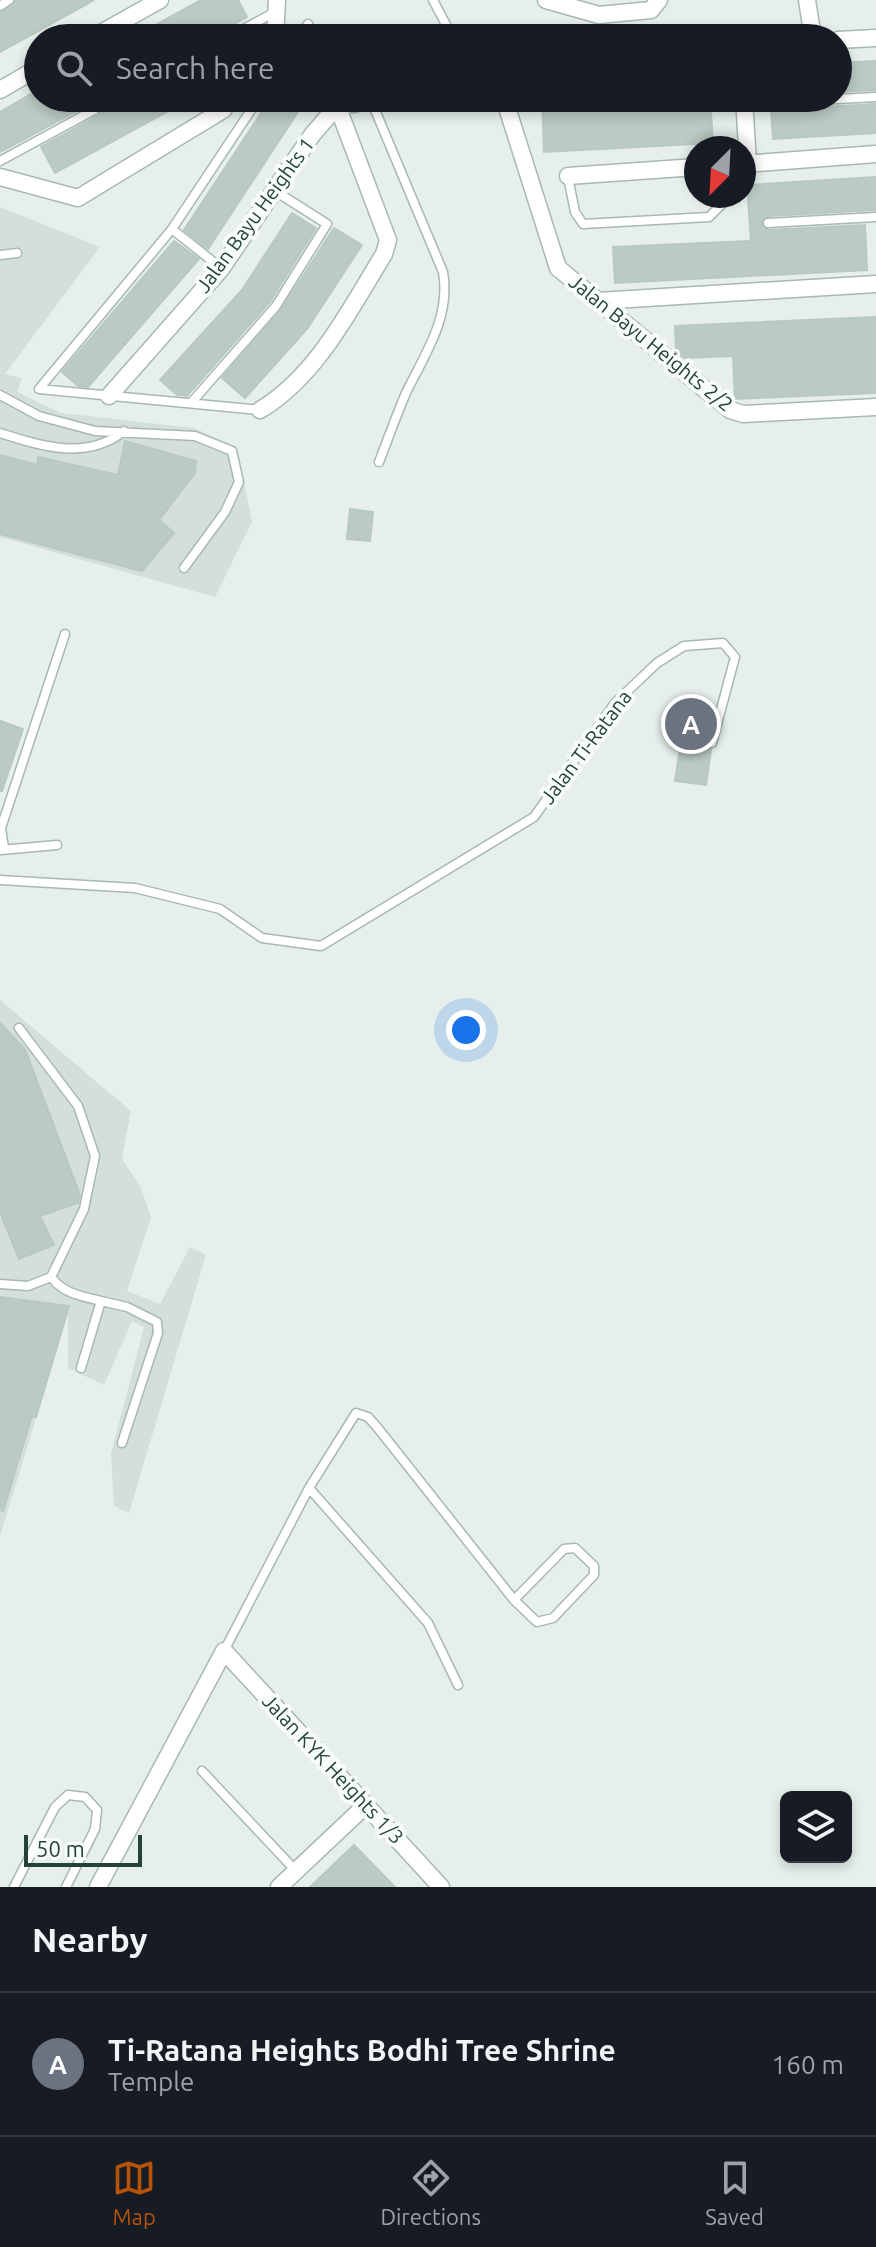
<!DOCTYPE html>
<style>
body{margin:0;font-family:Ubuntu,sans-serif;background:#20242c;color:#f1f3f6}
.controls{position:absolute;right:24px;bottom:24px;display:grid;overflow:hidden;border-radius:12px;box-shadow:0 4px 12px #0003}
.controls button{width:72px;height:72px;display:grid;place-items:center;padding:0;border:0;border-bottom:2px solid #363941;background:#171b24;color:#f1f3f6;font:40px sans-serif}
.compass{position:absolute;left:684px;top:136px;width:72px;height:72px;border-radius:50%;background:#171b24;box-shadow:0 4px 12px #0003;rotate:204deg}
.scale{position:absolute;left:24px;bottom:20px;width:118px;box-sizing:border-box;padding-left:8px;border:4px solid #24423a;border-top:0;font-size:22px;line-height:28px;white-space:nowrap;color:#24423a;-webkit-text-stroke:6px #f7fbf9;paint-order:stroke}
.you{position:absolute;left:466px;top:1030px;width:28px;height:28px;margin:-20px;border:6px solid #fff;border-radius:50%;background:#1a73e8;box-shadow:0 0 0 12px #1a73e833}
.badge{display:grid;place-items:center;width:52px;height:52px;border-radius:50%;background:#b45309;color:#fff;font-size:26px;font-weight:700}
.pin{position:absolute;translate:-50% -50%;border:4px solid #fff;box-shadow:0 2px 8px #0006}
.list{margin:0;padding:0;list-style:none}
h2{display:flex;justify-content:space-between;align-items:center;height:104px;margin:0;padding:0 32px;font-size:34px}
h2 small{font-size:26px;font-weight:400;color:#9ea1a6}
.list li{display:grid;grid-template-columns:52px 1fr auto;gap:24px;align-items:center;box-sizing:border-box;height:144px;padding:0 32px;border-top:2px solid #363941}
.list b{display:block;font-size:30px;white-space:nowrap}
.list p{margin:0;font-size:26px;white-space:nowrap;color:#9ea1a6}
.list em{font-size:26px;font-style:normal;color:#9ea1a6}
.icon{flex:none;width:44px;height:44px;fill:none;stroke:currentColor;stroke-width:2;stroke-linecap:round;stroke-linejoin:round}
.map{position:relative;flex:none;width:876px;height:1887px;overflow:hidden}
.search{position:absolute;background:#171b24;box-shadow:0 4px 12px #0003;left:24px;right:24px;top:24px;height:88px;display:flex;align-items:center;gap:20px;box-sizing:border-box;padding:0 28px;border-radius:44px;color:#9ea1a6;font-size:30px}
.sheet{height:248px;background:#171b24}
nav{display:flex;justify-content:space-around;align-items:center;box-sizing:border-box;height:112px;border-top:2px solid #363941;background:#171b24;font-size:22px;color:#9ea1a6}
nav a{display:grid;justify-items:center;gap:4px}
nav .on{color:#b45309}
.map>svg:first-child{display:block}
.built{fill:#d4dfda}
.building{fill:#bbcac4;stroke:#b8c9c2;stroke-width:2}
.lines{fill:none;stroke-linecap:round;stroke-linejoin:round}
.lane-casing{stroke:#a8b8b2;stroke-width:11}
.street-casing{stroke:#a8b8b2;stroke-width:19}
.lane{stroke:#fff;stroke-width:8}
.street{stroke:#fff;stroke-width:16}
.labels{text-anchor:middle;stroke-width:8;stroke-linejoin:round;paint-order:stroke}
.street-label{font-size:20px;fill:#24423a;stroke:#f7fbf9}
</style>
<div class="map">
<svg width="876" height="1887" viewBox="0 0 876 1887">
<rect width="100%" height="100%" fill="#e6efeb"/>
<path class="built" d="M0,207l100,40 -95,127 17,4 -5,14 44,21 133,15 43,19 15,75 -37,75 -215,-60z
M0,1000l131,111 -9,48 18,27 11,31 -24,74 33,13 30,-57 16,8 -77,258 -15,-7 -3,-52 33,-127 -12,-6 -28,64 -36,-17v-54l-68,222z"/>
<path class="building" d="M16,0h78l-94,52v-39z
M201,0h37l9,17 -39,21h-76z
M876,61v29l-38,2v-29z
M38,90v8h63l-101,54v-40z
M123,98h69l-137,75 -14,-26 78,-43z
M271,98h36l-99,151 -24,-19z
M542,98h168l3,45 -169,9z
M876,104v29l-103,6 -2,-29z
M876,177v33l-108,6 -7,7 7,7 97,-5 2,45 -252,13 -2,-36 138,-6 -4,-56z
M292,213l24,15 -46,74 -83,94 -10,-1 -17,-15 82,-90z
M334,228l28,17 -55,84 -62,69 -23,-20 59,-68z
M174,241l25,18 -111,128 -10,-1 -16,-14z
M876,317v76l-141,6 -2,-43 -49,2 -8,-7 -1,-25z
M125,441l71,20 -1,12 -36,47 15,13 -32,38 -142,-37v-79l37,10 1,-8 80,18z
M350,509l23,3 -3,29 -23,-2z
M685,715l14,2 -3,24 9,1 6,8 -5,35 -31,-4z
M0,721l23,8 -21,62h-2z
M0,1023l25,26 55,146 -2,8 -38,13 14,29 -35,14 -19,-47z
M0,1297l69,9 -33,111 -4,-1 -29,95 -3,-1z
M354,1845l41,42h-85z"/>
<g class="lines">
<defs>
<path id="lane" d="M433,0l20,38
M0,6l9,-6
M227,38l50,-27
M298,38l10,-14 6,14
M259,98l-87,131 -133,160 221,21
M370,98l73,174c8,45 -18,82 -37,121 -10,23 -18,46 -27,69
M745,104l131,-7
M0,161l116,-63
M568,177l7,35 8,12 126,-7 13,-13 -1,-8
M768,223l108,-6
M172,229l49,39
M0,255l17,-2
M0,395l39,21 56,15 100,5 37,15 7,31 -14,30 -41,56
M191,403l85,-97 51,-82 -52,-33
M0,433c41,13 87,28 124,-2
M4,848l-3,-20 64,-194
M1,850l56,-5
M0,880l135,8 85,21 42,29 59,8 213,-129 81,-114 42,-40 27,-17 39,-3 12,14 -23,86
M51,1277c13,17 30,19 50,24l-20,67
M0,1284l28,2 23,-9 33,-68 11,-53 -17,-50 -59,-78
M101,1301l26,6 30,15 1,11 -36,110
M309,1488l119,135 30,62
M224,1651l85,-163 47,-75 12,4 9,10 137,173 23,22 16,-4 41,-43v-9l-19,-18 -11,1 -50,51
M202,1771l94,100
M14,1887l41,-80 13,-12 17,2 12,13 -2,19 -29,58"/>
<path id="street" d="M546,0l53,15 52,-5 8,-10
M807,0l6,38
M92,38l68,-38
M275,38l2,-38
M838,40l38,-2
M0,90l38,-22
M504,98l54,170 172,142 13,4 133,-7
M744,98l4,66
M337,105l18,-1 7,-6
M744,164l132,-10
M568,176l128,-9
M0,177l78,21 145,-88 8,-12
M598,301l278,-17
M109,396l112,-127 91,-134 32,-37
M260,410c57,-34 90,-101 124,-156l4,-14 -51,-135
M98,1887l126,-236 217,236
M279,1887l87,-82"/>
</defs>
<use href="#lane" class="lane-casing"/>
<use href="#street" class="street-casing"/>
<use href="#lane" class="lane"/>
<use href="#street" class="street"/>
</g>
<g class="labels">
<g class="street-label">
<text transform="translate(255 215) rotate(-54)" y="7">Jalan Bayu Heights 1</text>
<text transform="translate(651 343) rotate(39)" y="7">Jalan Bayu Heights 2/2</text>
<text transform="translate(586 747) rotate(-53)" y="7">Jalan Ti-Ratana</text>
<text transform="translate(333 1769) rotate(47)" y="7">Jalan KYK Heights 1/3</text>
</g>
</g>
</svg>
<div class="controls">
<button><svg class="icon" aria-label="layers" viewBox="0 0 24 24"><path d="M12 4l9 5-9 5-9-5zM3 14l9 5 9-5"/></svg></button>
</div>
<svg class="compass" viewBox="-18 -18 36 36"><path d="M0-13l5 13h-10z" fill="#e53935"/><path d="M0 13l5-13h-10z" fill="#9ea1a6"/></svg>
<div class="scale">50 m</div>
<div class="you"></div>
<div class="pin badge" style="left:691px;top:724px;background:#6b7280">A</div>
<div class="search"><svg class="icon" aria-label="search" viewBox="0 0 24 24"><circle cx="10" cy="10" r="6"/><path d="M15 15l6 6"/></svg>Search here</div>
</div>
<section class="sheet">
<h2>Nearby<small></small></h2>
<ul class="list">
<li><span class="badge" style="background:#6b7280">A</span><div><b>Ti-Ratana Heights Bodhi Tree Shrine</b><p>Temple</p></div><em>160 m</em></li>
</ul>
</section>
<nav>
<a class="on"><svg class="icon" aria-label="map" viewBox="0 0 24 24"><path d="M3 6l6-2 6 2 6-2v14l-6 2-6-2-6 2zM9 4v14M15 6v14"/></svg>Map</a>
<a><svg class="icon" aria-label="directions" viewBox="0 0 24 24"><path d="M12 3l9 9-9 9-9-9zM9 14v-3h6M13 9l2 2-2 2"/></svg>Directions</a>
<a><svg class="icon" aria-label="saved" viewBox="0 0 24 24"><path d="M7 4h10v16l-5-4-5 4z"/></svg>Saved</a>
</nav>
